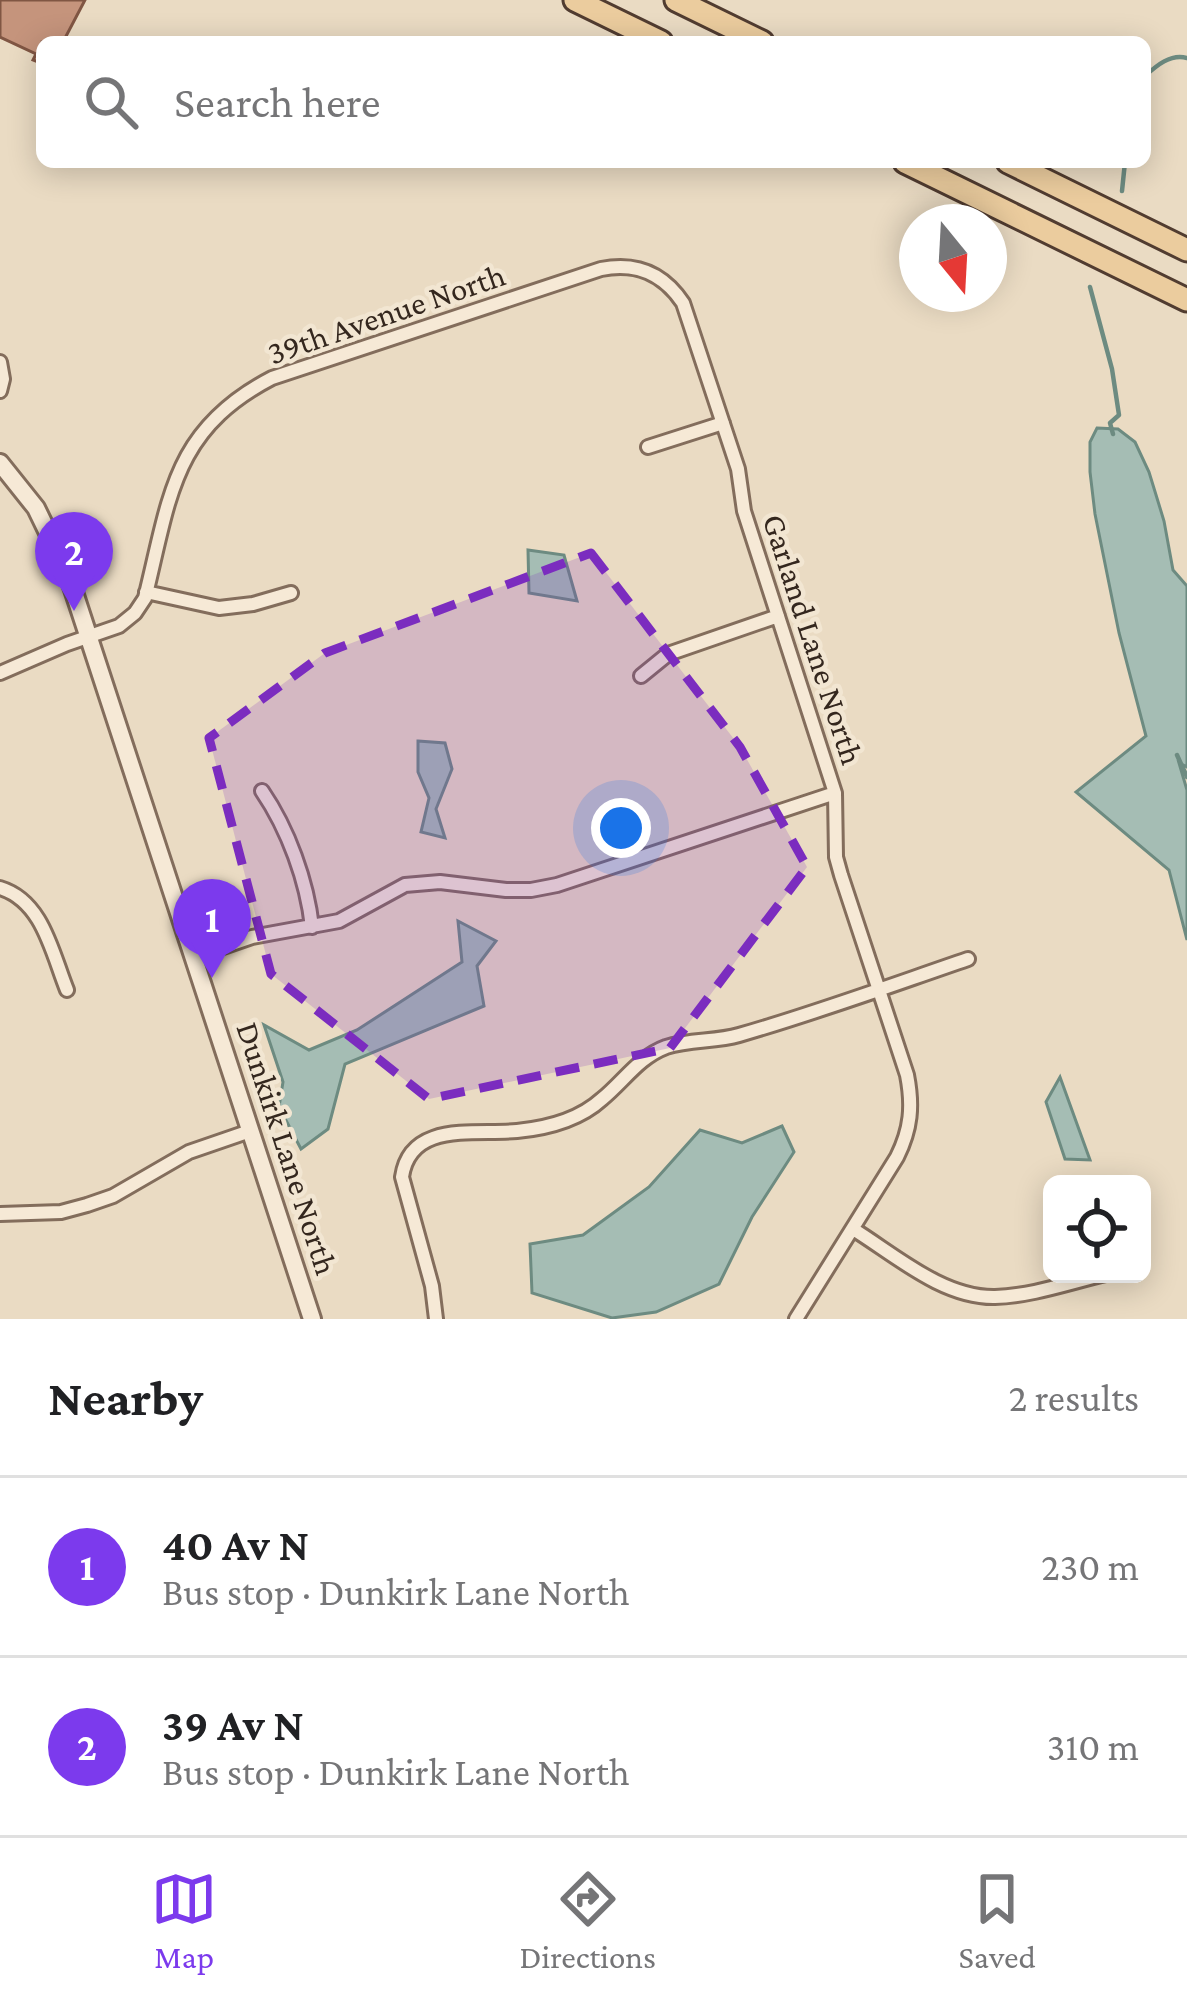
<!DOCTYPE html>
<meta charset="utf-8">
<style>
body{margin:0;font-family:"Crimson Pro",serif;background:#f2f2f2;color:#202124}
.controls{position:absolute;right:36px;bottom:36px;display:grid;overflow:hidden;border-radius:18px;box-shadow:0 6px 30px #0003}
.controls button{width:108px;height:108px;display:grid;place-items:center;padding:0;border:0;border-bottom:3px solid #e0e0e0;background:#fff;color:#202124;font:60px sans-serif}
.compass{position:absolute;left:899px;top:204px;width:108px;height:108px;border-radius:50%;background:#fff;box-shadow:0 6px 30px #0003;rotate:162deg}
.you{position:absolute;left:621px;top:828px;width:42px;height:42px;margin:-30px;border:9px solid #fff;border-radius:50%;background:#1a73e8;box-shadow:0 0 0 18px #1a73e833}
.badge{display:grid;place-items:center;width:78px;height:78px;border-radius:50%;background:#7c3aed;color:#fff;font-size:39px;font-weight:700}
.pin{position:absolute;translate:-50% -99px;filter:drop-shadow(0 3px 6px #0008)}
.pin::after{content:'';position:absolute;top:63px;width:42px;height:36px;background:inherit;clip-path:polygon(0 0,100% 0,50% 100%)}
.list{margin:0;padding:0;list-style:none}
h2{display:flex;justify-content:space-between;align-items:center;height:156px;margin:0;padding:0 48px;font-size:51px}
h2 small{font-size:39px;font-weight:400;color:#757577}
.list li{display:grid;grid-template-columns:78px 1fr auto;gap:36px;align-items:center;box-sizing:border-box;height:180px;padding:0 48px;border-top:3px solid #e0e0e0}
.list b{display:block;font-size:45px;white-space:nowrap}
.list p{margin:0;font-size:39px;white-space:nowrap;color:#757577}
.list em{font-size:39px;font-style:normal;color:#757577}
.icon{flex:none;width:66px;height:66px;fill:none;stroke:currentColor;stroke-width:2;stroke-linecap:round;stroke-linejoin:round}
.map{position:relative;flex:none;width:1187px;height:1319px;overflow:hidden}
.search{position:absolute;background:#fff;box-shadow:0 6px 30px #0003;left:36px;right:36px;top:36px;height:132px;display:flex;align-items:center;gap:30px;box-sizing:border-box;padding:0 42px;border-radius:18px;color:#757577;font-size:45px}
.sheet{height:516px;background:#fff}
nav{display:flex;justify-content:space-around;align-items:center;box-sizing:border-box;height:168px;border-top:3px solid #e0e0e0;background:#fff;font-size:33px;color:#757577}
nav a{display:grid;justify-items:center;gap:6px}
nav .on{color:#7c3aed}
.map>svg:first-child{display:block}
.water{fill:#a5bdb4;stroke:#6d8b81;stroke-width:3}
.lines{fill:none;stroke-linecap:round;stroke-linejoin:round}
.stream{stroke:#6d8b81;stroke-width:4.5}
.building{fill:#c5947c;stroke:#805643;stroke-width:3}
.minor-casing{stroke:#836d5c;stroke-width:18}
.tertiary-casing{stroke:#836d5c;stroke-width:22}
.primary-casing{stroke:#513c30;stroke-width:27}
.minor{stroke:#f6e9d6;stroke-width:12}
.tertiary{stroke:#f6e9d6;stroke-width:16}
.primary{stroke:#ebcc9e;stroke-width:21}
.marked{fill:#7b2cbf;fill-opacity:0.2;stroke:#7b2cbf;stroke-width:9;stroke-dasharray:24 15;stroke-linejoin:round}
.labels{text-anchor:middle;stroke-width:9;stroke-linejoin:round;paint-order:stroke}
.street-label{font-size:33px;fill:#34271e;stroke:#f2e6d2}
</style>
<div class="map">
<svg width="1187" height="1319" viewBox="0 0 1187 1319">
<rect width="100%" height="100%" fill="#eadbc3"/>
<path class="water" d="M1097,428l21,1 17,13 14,30 15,49 9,49 14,16v181l-8,-4 8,27v150l-18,-70 -93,-78 70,-56 -27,-103 -24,-119 -5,-42v-30z
M528,550l36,5 13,46 -48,-8z
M418,741l27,2 7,26 -16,40 9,29 -24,-6 8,-34 -11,-26z
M458,921l38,20 -19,25 7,40 -139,58 -17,65 -27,20 -22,-42 4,-25 -19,-57 45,25 48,-20 105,-68z
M1060,1077l30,83 -25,-1 -19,-57z
M782,1126l12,26 -42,65 -33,67 -63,28 -44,6 -80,-25 -2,-49 53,-9 66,-48 51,-57 42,13z"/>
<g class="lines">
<path class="stream" d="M1145,76c11,-10 26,-23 42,-18
M1122,191l3,-29
M1090,287l22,82 7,46 -9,8 3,11
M1177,755l10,22"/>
</g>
<path class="building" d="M0,0h85l-22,42h-21v15l-4,5 -5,-2 3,-6 -36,-17z"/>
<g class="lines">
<defs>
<path id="minor" d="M0,362l3,17 -3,12
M648,447l75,-24
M146,592l73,16 34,-4 38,-11
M0,673l67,-29 52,-18 16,-13 10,-15c25,-100 27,-168 127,-220l329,-109c35,-7 62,4 82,34l55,166 6,42 91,282 1,64 5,18 66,200c6,31 4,54 -10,82l-101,162
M641,676l27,-22 110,-38
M262,791c26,38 45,90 50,136
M0,888c43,13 52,65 67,102
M194,957l58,-20 87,-16 66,-36 35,-3 66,8h25l26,-5 278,-92
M0,1214l61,-2 26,-7 26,-9 76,-44 61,-21
M853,1229c42,26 90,69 142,68 37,-1 76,-15 111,-23
M436,1319l-4,-33 -30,-109c8,-56 72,-42 115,-46 31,-3 62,-11 85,-32 22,-18 37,-42 64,-52 24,-8 49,-5 73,-12 77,-22 153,-50 229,-76"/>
<path id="tertiary" d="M0,463l36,45 32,66 244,745"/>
<path id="primary" d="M575,0l86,42
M676,0l86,42
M905,162l282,138
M1008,162l179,88"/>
</defs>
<use href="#minor" class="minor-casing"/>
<use href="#tertiary" class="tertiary-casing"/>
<use href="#primary" class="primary-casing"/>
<use href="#minor" class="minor"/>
<use href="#tertiary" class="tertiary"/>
<use href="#primary" class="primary"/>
</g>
<path class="marked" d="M591,553l149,194 67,120 -137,181 -241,51 -158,-125 -62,-236 116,-85z"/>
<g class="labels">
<g class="street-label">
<text transform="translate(386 313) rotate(-19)" y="12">39th Avenue North</text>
<text transform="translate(814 639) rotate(72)" y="12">Garland Lane North</text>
<text transform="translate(288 1148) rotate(72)" y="12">Dunkirk Lane North</text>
</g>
</g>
</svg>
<div class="controls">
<button><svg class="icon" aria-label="locate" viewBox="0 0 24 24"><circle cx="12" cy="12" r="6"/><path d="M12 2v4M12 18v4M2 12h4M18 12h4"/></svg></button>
</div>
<svg class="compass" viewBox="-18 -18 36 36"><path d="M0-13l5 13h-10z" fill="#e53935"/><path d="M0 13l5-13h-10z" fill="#757577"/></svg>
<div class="you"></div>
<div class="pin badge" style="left:212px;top:978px">1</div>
<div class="pin badge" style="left:74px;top:611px">2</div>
<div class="search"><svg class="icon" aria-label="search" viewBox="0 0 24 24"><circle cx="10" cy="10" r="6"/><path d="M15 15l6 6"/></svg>Search here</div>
</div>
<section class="sheet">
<h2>Nearby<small>2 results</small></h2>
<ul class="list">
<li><span class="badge">1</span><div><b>40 Av N</b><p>Bus stop · Dunkirk Lane North</p></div><em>230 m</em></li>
<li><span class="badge">2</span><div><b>39 Av N</b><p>Bus stop · Dunkirk Lane North</p></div><em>310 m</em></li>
</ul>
</section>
<nav>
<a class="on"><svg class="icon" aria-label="map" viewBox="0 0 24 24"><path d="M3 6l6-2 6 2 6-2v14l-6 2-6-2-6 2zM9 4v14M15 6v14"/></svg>Map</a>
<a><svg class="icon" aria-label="directions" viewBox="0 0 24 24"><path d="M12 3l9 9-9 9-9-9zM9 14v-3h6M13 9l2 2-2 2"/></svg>Directions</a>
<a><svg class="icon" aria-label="saved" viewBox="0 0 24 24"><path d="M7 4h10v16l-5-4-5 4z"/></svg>Saved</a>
</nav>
